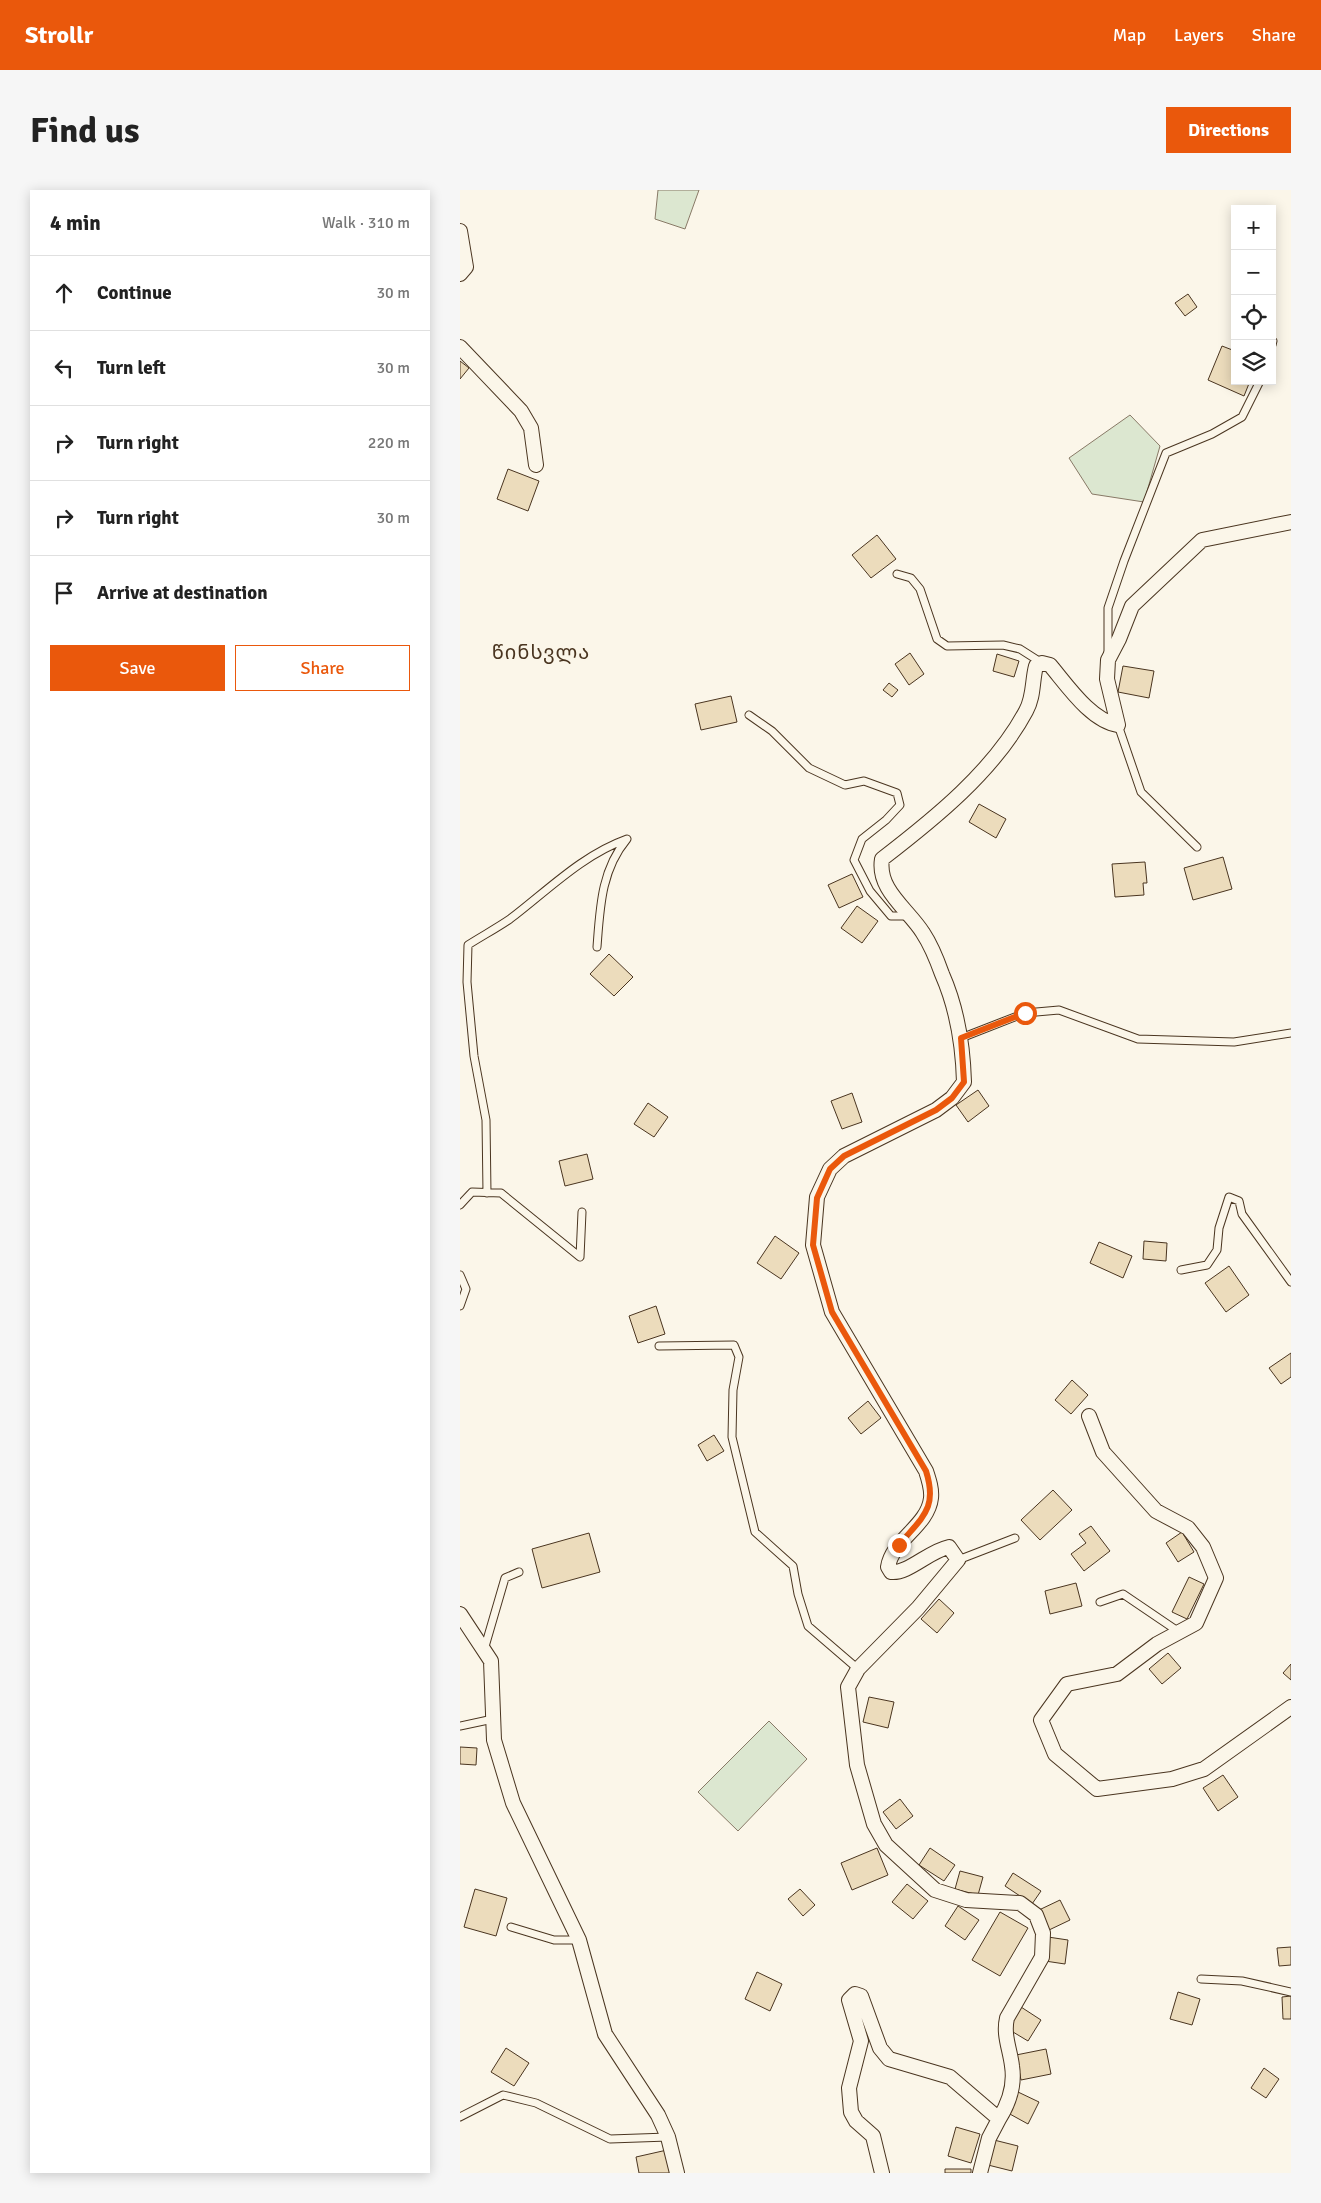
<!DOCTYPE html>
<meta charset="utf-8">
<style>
body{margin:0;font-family:Signika,"Noto Sans Georgian",sans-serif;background:#f6f6f6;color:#222}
.controls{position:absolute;right:15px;top:15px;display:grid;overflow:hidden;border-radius:0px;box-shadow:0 2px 12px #0003}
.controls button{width:45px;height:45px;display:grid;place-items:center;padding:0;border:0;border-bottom:1px solid #e0e0e0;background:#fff;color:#222;font:25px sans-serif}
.stop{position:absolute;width:15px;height:15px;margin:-11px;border:4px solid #ea580c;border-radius:50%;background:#fff}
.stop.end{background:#ea580c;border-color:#fff;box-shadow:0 1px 5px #0008}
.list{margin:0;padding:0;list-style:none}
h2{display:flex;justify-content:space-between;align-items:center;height:65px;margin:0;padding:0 20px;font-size:21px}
h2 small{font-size:16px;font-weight:400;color:#767676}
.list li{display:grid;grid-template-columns:32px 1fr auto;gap:15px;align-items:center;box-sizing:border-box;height:75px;padding:0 20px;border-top:1px solid #e0e0e0}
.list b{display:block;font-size:19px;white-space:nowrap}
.list em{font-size:16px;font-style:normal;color:#767676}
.actions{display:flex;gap:10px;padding:15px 20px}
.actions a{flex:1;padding:11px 0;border:1px solid #ea580c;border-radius:0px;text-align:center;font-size:18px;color:#ea580c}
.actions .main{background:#ea580c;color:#fff}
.icon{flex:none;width:28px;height:28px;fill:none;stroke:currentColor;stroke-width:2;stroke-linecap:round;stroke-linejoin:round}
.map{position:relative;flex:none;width:831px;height:1983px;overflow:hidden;border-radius:0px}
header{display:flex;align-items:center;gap:30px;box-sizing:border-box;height:70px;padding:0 25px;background:#ea580c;color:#fff}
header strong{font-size:24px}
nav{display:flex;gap:28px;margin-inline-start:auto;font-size:18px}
.intro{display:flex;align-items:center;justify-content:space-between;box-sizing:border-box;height:120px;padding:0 30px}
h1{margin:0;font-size:35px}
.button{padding:12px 22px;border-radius:0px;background:#ea580c;color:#fff;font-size:18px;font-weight:700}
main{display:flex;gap:30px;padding:0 30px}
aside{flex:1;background:#fff;border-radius:0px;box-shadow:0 2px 12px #0003}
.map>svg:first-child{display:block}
.green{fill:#dce7d0;stroke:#887966}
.building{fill:#ecdcbc;stroke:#4a3520}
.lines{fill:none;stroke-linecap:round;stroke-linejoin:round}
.lane-casing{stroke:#4a3520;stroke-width:9}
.street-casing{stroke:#4a3520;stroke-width:16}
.lane{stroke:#fbf6e9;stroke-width:7}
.street{stroke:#fbf6e9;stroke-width:14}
.route{stroke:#ea580c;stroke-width:6}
.labels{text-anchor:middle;stroke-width:4;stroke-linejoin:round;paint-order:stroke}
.quarter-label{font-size:20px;letter-spacing:1px;fill:#4a3520;stroke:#fbf6e9}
</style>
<header>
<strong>Strollr</strong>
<nav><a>Map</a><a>Layers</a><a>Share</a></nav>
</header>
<div class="intro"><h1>Find us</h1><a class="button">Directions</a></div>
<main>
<aside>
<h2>4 min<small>Walk · 310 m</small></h2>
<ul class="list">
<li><svg class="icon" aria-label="ahead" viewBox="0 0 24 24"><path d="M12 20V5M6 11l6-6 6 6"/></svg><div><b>Continue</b></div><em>30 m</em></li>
<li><svg class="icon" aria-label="left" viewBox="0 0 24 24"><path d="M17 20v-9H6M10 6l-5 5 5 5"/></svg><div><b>Turn left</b></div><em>30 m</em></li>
<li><svg class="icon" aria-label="right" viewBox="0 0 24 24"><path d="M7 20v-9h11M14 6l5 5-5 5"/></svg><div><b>Turn right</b></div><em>220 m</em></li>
<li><svg class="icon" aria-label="right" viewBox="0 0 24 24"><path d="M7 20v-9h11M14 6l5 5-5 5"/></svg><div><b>Turn right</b></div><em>30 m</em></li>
<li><svg class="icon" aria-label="arrive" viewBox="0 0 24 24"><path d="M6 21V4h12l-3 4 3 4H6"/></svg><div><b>Arrive at destination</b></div></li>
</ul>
<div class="actions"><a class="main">Save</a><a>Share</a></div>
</aside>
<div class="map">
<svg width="831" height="1983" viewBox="0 0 831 1983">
<rect width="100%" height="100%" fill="#fbf6e9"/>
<path class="green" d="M198,0h41l-14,39 -30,-10z
M670,225l30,31 -16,56 -52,-8 -23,-36z
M309,1531l38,38 -69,72 -40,-39z"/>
<path class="building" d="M728,104l9,13 -12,9 -10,-13z
M762,156l13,5v30h15l-6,15 -36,-16z
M0,171l9,7 -9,11z
M48,279l31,12 -11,30 -31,-12z
M417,345l19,24 -25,19 -19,-23z
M450,463l14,21 -15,11 -14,-21z
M537,464l22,7 -5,16 -21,-6z
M663,476l31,5 -5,27 -31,-6z
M429,493l9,7 -6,7 -9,-7z
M271,506l6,26 -36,8 -6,-26z
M519,614l27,15 -10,19 -27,-16z
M763,667l9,32 -39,11 -9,-32z
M685,672l2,21h-4l1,12 -29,2 -3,-33z
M392,684l11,23 -24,11 -11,-23z
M397,716l21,15 -16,22 -21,-15z
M149,764l24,23 -19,19 -24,-22z
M518,900l11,16 -21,16 -12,-17z
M392,903l10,29 -20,7 -11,-28z
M188,913l20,14 -14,20 -20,-13z
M127,964l6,25 -28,7 -6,-25z
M315,1046l24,17 -18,26 -24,-16z
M684,1051l23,2 -1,18 -23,-2z
M639,1052l33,14 -9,22 -33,-15z
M769,1076l20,29 -23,17 -21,-29z
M196,1116l9,28 -27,9 -9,-27z
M831,1163v24l-10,7 -12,-16z
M612,1190l16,15 -17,19 -16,-14z
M408,1211l13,17 -20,16 -13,-16z
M254,1245l10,16 -17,10 -9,-16z
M593,1300l19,20 -32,30 -19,-20z
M631,1336l19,25 -26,20 -13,-17 15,-11 -7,-9z
M722,1342l12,20 -16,10 -12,-19z
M129,1343l11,39 -58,16 -10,-39z
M729,1387l15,7 -17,35 -15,-7z
M616,1393l6,23 -32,8 -5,-23z
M479,1409l15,14 -17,20 -16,-14z
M708,1463l13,15 -19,16 -13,-15z
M831,1474v16l-8,-7z
M409,1507l25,5 -6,26 -25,-6z
M0,1557l17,1 -1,17 -16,-1z
M763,1585l15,22 -20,14 -15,-23z
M440,1609l13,17 -17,13 -13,-17z
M417,1658l11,27 -36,15 -11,-27z
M470,1658l25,17 -11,16 -25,-16z
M500,1681l23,6 -5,18 -23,-6z
M553,1683l28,18 -9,13 -27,-18z
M447,1694l21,17 -15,18 -21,-17z
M15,1699l32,9 -11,38 -32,-9z
M340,1699l15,16 -12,11 -15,-17z
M600,1710l10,20 -21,10 -10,-20z
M498,1716l21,14 -14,20 -20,-14z
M540,1722l28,16 -28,48 -28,-16z
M588,1747l20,3 -3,24 -20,-3z
M831,1757v18l-12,1 -2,-18z
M297,1782l25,12 -12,27 -25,-12z
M718,1802l22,7 -8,26 -22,-6z
M831,1806v23h-8l-1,-22z
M561,1817l20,13 -13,21 -20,-12z
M46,1858l23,15 -15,23 -23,-14z
M586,1859l5,25 -30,6 -5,-25z
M804,1878l15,11 -13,19 -15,-10z
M558,1902l21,10 -11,22 -20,-11z
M496,1937l24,7 -9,29 -23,-7z
M534,1950l24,6 -6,25 -24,-6z
M207,1960l5,23h-33l-3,-16z
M485,1979h26v4h-26z"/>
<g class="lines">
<defs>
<path id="lane" d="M812,155l1,-4
M437,384l14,4 9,11 17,50 10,7 56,-1 17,4 22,14
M648,464v-46l16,-47 42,-108 46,-19 30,-17 18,-36
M289,525l23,16 37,37 36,17 19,-4 33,12 3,12 -14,15 -24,19 -8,21 16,31 21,25h18
M658,535l23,67 56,55
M501,848l64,-25 34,-3 79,29 96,3 57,-9
M27,1003l-1,-73 -12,-64 -7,-74 1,-37c14,-9 29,-17 42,-26 37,-28 72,-64 117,-80 -26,31 -27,69 -30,108
M0,1015l12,-13 29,1 79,64 2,-45
M721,1080l26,-5 10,-15 2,-22 10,-31 10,4 3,13 49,68
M0,1085l6,14 -6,17
M199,1156l75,-1 5,12 -6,33 -1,47 23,95 38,34 5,28 10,32 50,43
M498,1370l57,-22
M640,1412l23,-8 56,38
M24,1460l21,-72 14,-6
M0,1536l33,-7
M51,1737l43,13h25
M741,1789l41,2 49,11
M0,1927l43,-22 33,8 74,36 58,-2"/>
<path id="street" d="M0,41l6,36 -6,7
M0,157l61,64 10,17 5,37
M629,1226l14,36 53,59 32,17 15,19 13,31 -20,45 -39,21 -40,30 -50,10 -26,36 14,34 42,35 75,-10 32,-10 87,-62
M0,1424l31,47 3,79 19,63 66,137 26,94 53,81 10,22 9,36
M539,1929c10,-16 16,-34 13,-53 -2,-17 -9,-31 -5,-48l35,-61 1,-24 -7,-18 -16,-12 -54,-3 -31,-10 -49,-45 -12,-21 -17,-59 -9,-78 10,-18 60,-61 40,-48 -9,-13c-20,4 -41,27 -58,25l-3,-5c4,-27 40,-41 43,-69 1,-9 -2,-18 -5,-27l-94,-159 -19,-67 4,-48 13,-28 14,-13 92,-46 16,-12 12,-16c-1,-36 -7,-74 -22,-108 -5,-14 -11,-29 -19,-41 -15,-24 -46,-43 -41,-74 52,-40 112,-88 144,-148 8,-14 6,-30 10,-45l6,-3 8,2c17,20 41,56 68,60l-11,-46 1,-19 11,-21 13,-33 70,-66 89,-18
M422,1983l-9,-37 -17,-15 -5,-9 -2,-24 12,-47 -12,-41 6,-6 6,2 19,52 9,11 61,18 49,42 -10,19 -9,35"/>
</defs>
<use href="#lane" class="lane-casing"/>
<use href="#street" class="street-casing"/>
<use href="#lane" class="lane"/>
<use href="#street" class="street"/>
</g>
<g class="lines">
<path class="route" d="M439,1355c23,-28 39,-36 27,-74l-94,-159 -19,-67 4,-47 13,-29 14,-13 92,-46 16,-12 12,-16 -3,-44 64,-25"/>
</g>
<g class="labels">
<g class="quarter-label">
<text x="81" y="469">წინსვლა</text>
</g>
</g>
</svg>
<div class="controls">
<button>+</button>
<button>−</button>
<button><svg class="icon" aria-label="locate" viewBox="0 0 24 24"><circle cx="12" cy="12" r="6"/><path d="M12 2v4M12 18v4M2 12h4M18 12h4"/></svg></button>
<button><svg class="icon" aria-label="layers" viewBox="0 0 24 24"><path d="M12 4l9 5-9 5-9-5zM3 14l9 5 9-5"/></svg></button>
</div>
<div class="stop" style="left:565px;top:823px"></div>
<div class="stop end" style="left:439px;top:1355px"></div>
</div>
</main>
